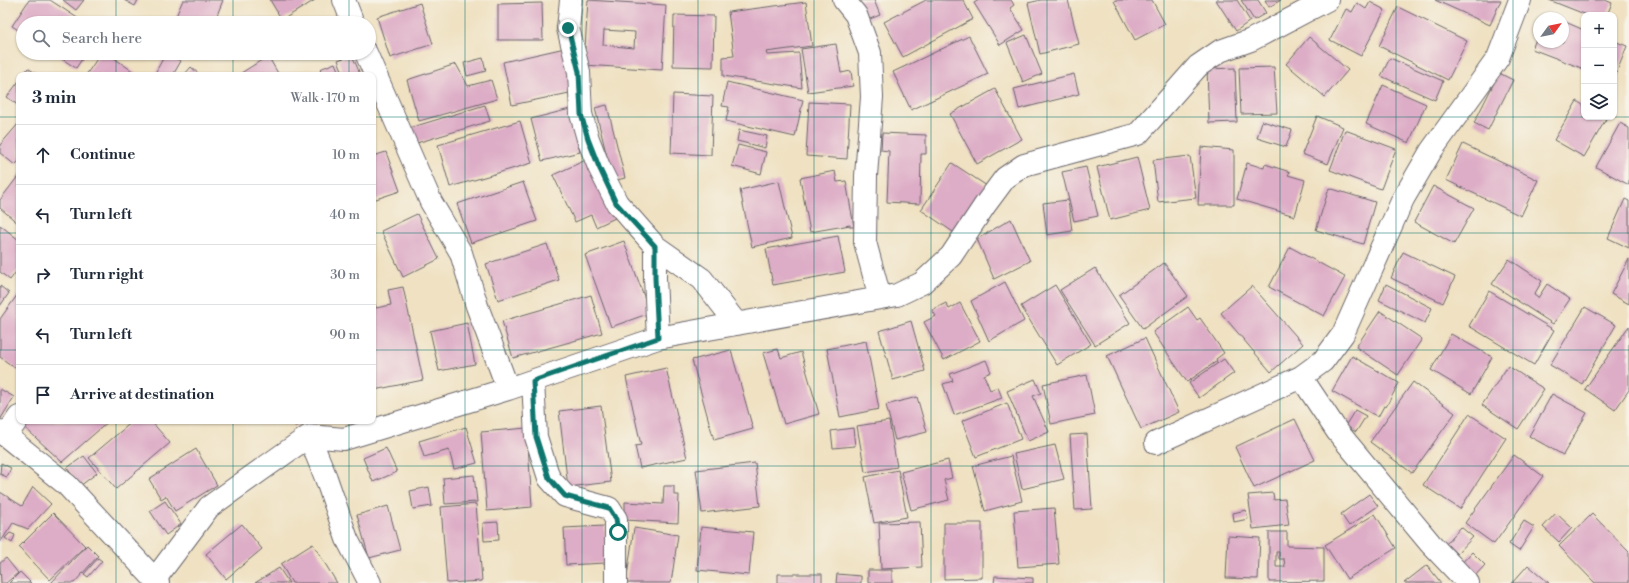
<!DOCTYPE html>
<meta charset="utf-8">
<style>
body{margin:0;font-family:"Libre Bodoni",serif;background:#f2f2f3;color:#1f2937}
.controls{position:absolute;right:12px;top:12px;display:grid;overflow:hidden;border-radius:8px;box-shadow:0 1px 3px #0004}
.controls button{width:36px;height:36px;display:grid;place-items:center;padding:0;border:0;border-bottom:1px solid #e0e1e3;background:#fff;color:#1f2937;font:20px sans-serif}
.compass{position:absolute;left:1533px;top:12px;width:36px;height:36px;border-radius:50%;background:#fff;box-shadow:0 1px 3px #0004;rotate:57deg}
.stop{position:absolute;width:12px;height:12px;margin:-9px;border:3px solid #0f766e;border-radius:50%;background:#fff}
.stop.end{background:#0f766e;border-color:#fff;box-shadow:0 1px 4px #0008}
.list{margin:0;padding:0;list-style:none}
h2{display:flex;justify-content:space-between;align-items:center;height:52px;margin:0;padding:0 16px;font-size:17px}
h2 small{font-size:13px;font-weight:400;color:#747a83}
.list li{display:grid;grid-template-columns:26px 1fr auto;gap:12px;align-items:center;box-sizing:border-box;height:60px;padding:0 16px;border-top:1px solid #e0e1e3}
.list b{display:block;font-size:15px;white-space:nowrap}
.list em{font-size:13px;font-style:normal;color:#747a83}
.icon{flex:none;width:22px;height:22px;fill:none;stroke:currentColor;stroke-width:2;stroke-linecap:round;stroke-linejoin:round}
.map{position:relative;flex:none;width:1629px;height:583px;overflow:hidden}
.search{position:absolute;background:#fff;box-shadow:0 1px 3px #0004;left:16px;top:16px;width:360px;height:44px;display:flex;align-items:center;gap:10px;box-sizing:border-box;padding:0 14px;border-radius:22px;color:#747a83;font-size:15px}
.panel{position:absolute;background:#fff;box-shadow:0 1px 3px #0004;left:16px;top:72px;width:360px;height:352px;border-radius:8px}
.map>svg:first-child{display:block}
.building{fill:#ddacc6;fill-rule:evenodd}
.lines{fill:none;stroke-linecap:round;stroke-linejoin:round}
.minor-casing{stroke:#6a656a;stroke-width:24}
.tertiary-casing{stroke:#6a656a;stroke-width:24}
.minor{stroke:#fff;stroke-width:22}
.tertiary{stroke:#fff;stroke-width:22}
.route{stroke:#0f766e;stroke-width:5}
.grid{fill:none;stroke:#0f766e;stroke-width:1;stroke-opacity:0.55}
</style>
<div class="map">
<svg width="1629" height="583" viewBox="0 0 1629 583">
<rect width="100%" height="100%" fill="#f7f3e8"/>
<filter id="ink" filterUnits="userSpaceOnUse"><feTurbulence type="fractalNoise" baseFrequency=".025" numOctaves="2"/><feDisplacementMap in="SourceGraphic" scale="8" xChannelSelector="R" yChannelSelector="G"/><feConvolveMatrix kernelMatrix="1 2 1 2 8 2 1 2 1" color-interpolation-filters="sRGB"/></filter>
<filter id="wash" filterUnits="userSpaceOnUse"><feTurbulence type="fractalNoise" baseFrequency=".012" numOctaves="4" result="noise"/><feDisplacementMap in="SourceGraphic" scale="16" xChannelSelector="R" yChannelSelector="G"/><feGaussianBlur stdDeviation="0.9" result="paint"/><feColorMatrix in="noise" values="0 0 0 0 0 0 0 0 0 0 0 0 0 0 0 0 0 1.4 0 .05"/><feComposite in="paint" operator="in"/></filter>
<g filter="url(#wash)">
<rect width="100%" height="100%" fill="#efe1c1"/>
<g id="blocks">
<path class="building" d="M29,0h21l35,23h-62v10l-11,-7z
M63,0h21l-8,10z
M124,0h14l-3,6z
M183,0h40l-9,23h-41z
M270,0h45l-33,20z
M588,0l78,5 -4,65 -78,-5zM604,30l31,2 -1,16 -31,-3z
M856,0h18l6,15 -15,6z
M926,0h37l10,19 -70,38 -19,-35z
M979,0h32l3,5 -4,3 14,22 -24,15 -26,-42z
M1041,0h27l11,44 -39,10 -12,-51z
M1116,0h36l13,24 -30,16 -21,-39z
M1216,0h21l13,21 -14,10z
M1241,0h17l8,13 -12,7z
M1265,0h16l-12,7z
M1435,0h66l-11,25z
M1549,0h56l7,3 -5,12h-20z
M806,2l6,44 -46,6 1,3 32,-2 3,35 -79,-12v-19l11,-1 -6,-44z
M1370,2l15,8 -24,46 -31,-16 16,-31 6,3 5,-9 9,6z
M420,3l13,41 -43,14 -13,-41z
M542,3l1,37h-45v-36z
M1398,7l69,34 -19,39 -69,-34z
M674,15l40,1 -1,51 -40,-1z
M1563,21l21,9v39l-52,-20 7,-17v10h24z
M1026,35l16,39 -19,8 -16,-39z
M969,36l19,38 -77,36 -18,-38z
M1309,37l39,33 -23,27 -39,-33z
M1614,41l13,5 -13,33z
M836,44l5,29 10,-2 2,15 -45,6 -7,-43z
M565,48l9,44 -62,13 -9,-43z
M53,53h33l-10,15z
M101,53h6l31,22h-52z
M166,53l15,8 -8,14h-19z
M352,55l6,14 2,6h-16l-6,-15z
M268,56l11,19h-41z
M483,58l3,13 -19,5 -3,-13z
M1390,58l53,23 -8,19 -54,-24z
M335,63l5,12h-18l-2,-6z
M456,64l12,22 23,-6 6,19 -78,22 -12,-41z
M191,67l9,8h-16z
M1274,67l3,46 -36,1 -2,-46z
M28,68l10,7h-15z
M1235,68l2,54 -28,1 -2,-54z
M1499,73l14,7 -25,50 -14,-7z
M1074,74l5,20 -60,15 -5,-20z
M19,81v25l-12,-9z
M727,82l76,18 -8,37 -69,-16 3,-14 -7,-1z
M1383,85l43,19 -17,39 -43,-19z
M995,89l27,50 -45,25 -27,-50z
M673,94l40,2 -2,59 -40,-2z
M1577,101l7,5v11h19l3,2 -22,38 -30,-17z
M809,102l41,2 -3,55 -41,-3z
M485,105l5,16 -80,24 -4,-16z
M607,105l18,73 -12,3 -18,-73z
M570,109l10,43 -38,9 -11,-42z
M1317,116l26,11 -15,37 -26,-10z
M520,121l12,42 -82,24 -12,-42z
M1262,121l30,9 -6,17 -29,-9z
M19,123v38l-4,4 -15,-12v-8z
M1620,123l9,5v57l-33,-18z
M739,130l28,6 -2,12 -28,-7z
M1345,130l51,19 -15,40 -51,-19z
M882,133l44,2v19h-5l-1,50 -33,-2 2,-51 -8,-1z
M1463,144l75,36 -17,36 -75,-36z
M738,145l28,7 -5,22 -29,-8z
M1201,147l33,3v55h-36z
M386,152l14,39 -27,9v-44z
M1190,156l6,42 -38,4 -5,-42z
M1137,157l13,53 -40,10 -13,-53z
M588,159l27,59 -19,9 -5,-12 -16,7 -22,-47z
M952,163l35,23 -31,48 -35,-24z
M1247,163l17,5 1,-4 25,8 -2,3 17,5 -10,36 -58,-17z
M1086,167l12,49 -24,5 -12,-49z
M835,171l2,11 9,-1 8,46h-4v-2l-40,7 -10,-54z
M19,175v49l-19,-16v-8z
M779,181l13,57 -40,9 -12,-57z
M523,182l14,39 -66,22 -14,-39z
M1433,186l41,22 -20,36 -40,-22z
M1329,188l46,14 -12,42 -47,-14z
M1625,199l4,2v47l-21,-10z
M1068,200l4,31 -25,4 -4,-32z
M417,214l22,45 -36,18 -22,-46z
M1011,219l19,42 -36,18 -17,-40z
M0,225l19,15v28l-9,12 -10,-8z
M838,236l7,36 -72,13 -7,-36z
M624,241l26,72 -39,14 -26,-72z
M547,244l12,36 -61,20 -12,-36z
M1290,247l55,30 -21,39 -55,-29z
M1403,252l52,25 -12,26 -52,-25z
M1509,259l33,22 -8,14 4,3 9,-14 23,15 -17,25 -61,-40z
M1629,259v45l-18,-10z
M1164,263l24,33 -45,33 -24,-34z
M1095,268l35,55 -35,22 -35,-55z
M1005,282l19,39 -35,20 -18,-40z
M1386,284l46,24 -7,15 -46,-23z
M1055,285l36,59 -34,21 -36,-59z
M0,286l9,7 -9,13z
M1252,286l51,58 -32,28 -50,-59z
M403,287l20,93 -49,10 -1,-94 3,12 15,-3 -3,-15z
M1489,291l65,39 -20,35 -65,-39z
M18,294l1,1v76l-19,-14v-38z
M591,295l11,38 -89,25 -11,-37z
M946,303l3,6 11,-6 20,38 -36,19 -20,-38 12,-6 -4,-6z
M1188,307l9,13 3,-2 24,35 -8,6 1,2 -30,21 -34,-50z
M1585,307l31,18 -34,59 -32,-19z
M1380,311l42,28 -24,36 -42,-28z
M911,321l14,50 -32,9 -14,-49z
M467,323l8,41 -36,7 -9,-40z
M1629,326v64l-14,20 -30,-21z
M1451,334l41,23 -21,37 -40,-24z
M1145,338l34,74 -38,17 -34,-73z
M866,341l13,68 -39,8 -13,-68z
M778,349l3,9 20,-6 18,62 -35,10 -21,-71z
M731,350l22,79 -39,11 -22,-80z
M1352,356l47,27 -13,24 -2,-1 -6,11 -46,-26z
M1224,359l10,14 -35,25 -10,-15z
M986,360l5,12 -7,3 6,15 8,-3 4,11 -48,17 -11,-31 10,-3 -3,-7z
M1508,366l36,23 -26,40 -36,-24z
M666,368l21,90 -47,10 -5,-22 6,-1 -15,-68z
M1087,375l8,40 -44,9 -8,-40z
M1035,379l6,14 -8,3 16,36 -21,9 -21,-50z
M1413,382l42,31 -43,60 -42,-31z
M0,389l14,8 -14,23z
M1552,394l35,19 -24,42 -34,-19z
M917,397l10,35 -32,8 -9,-35z
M1007,403l14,36 -45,18 -14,-36z
M601,406l10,76 -43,5 -9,-76z
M1355,410l11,6 -10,16 -11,-6z
M1469,414l37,24 -46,71 -37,-24z
M1295,419l20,41 -61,28 -19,-41z
M25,421h84l-47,41 -40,-37z
M133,421h18l19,22 -54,46 -27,-31z
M292,421h12l-9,5z
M889,421l8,46 -32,5 -8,-46z
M466,427l11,36 -23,6 -5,-19 -25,7 -5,-16z
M527,428l5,79 -45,4 -6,-79z
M853,428l2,18 -22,2 -2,-17z
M1087,434l5,75 -17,1 -5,-75z
M1055,445l9,34 -42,10 -8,-35z
M386,448l11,24 -24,10 -10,-24z
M196,449l21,36 -42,26 -9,-15 -5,3 -12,-20z
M1514,455l29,21 -49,68 -29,-21z
M84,456l13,17 -17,13 -13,-18z
M1011,456l11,45 -37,10 -12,-45z
M948,460l4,18 -8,2 5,20 -38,10 -10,-38z
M1,463l10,5 -4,9 -7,-3z
M755,463l5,43 -58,7 -6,-43z
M898,470l9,47 -33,6 -9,-46z
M474,475l3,27 -32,2 -2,-26z
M664,486h10v9h5l-1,28 -53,-3v-18l38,2z
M33,487l18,17 -23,25 -15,-6 -13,20v-51l22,14z
M429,487l3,19 -19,3 -3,-18z
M1273,493l1,7 11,-1 4,26 -36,4 -5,-34z
M1369,494l9,12 -29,20 -8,-12z
M165,501l16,23 -15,11 -16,-24z
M476,504l6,77 -35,2 -6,-76z
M388,506l12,44 -31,8 -12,-43z
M1054,508l5,56 -41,3 -4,-56z
M1246,510l2,9 -14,3 -1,-9z
M53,513l32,33 -35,34 -31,-33z
M1556,513l16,15 -13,14 -16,-15z
M1375,514l21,34 -49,31 -22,-34z
M1592,514l37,38v31h-34l-36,-37z
M1524,521l10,6 -15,24 -10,-7z
M498,522l1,18 -15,1 -1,-18z
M920,522l2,45 -41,2 -2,-46z
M944,523h38v55l-38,1z
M242,524l20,25 -36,30 -20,-25z
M605,526l1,37 -40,2 -2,-37z
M701,527l52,5 -4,43 -52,-5z
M1461,527l12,10 -16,17 -11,-10z
M634,528l44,7 -7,48h-45z
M1269,532h18v14l37,1v34l-55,1zM1276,552h3v7h5l1,8h-9z
M10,533l5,2 -3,8 -7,-5z
M1228,536l32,2 -2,41 -32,-1z
M313,544l24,39h-45l-11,-19z
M87,545l11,11 -24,27h-23z
M1472,552l13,13 -12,13 -14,-12z
M6,558l12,15 -12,10h-5l-1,-20z
M98,558l4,3 -14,16 -4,-3z
M1427,565l14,18h-37z
M1528,565l21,18h-37z
M279,568l10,15h-34z
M868,570h24v13h-24z
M20,572l11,11h-22z
M778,574h44v9h-44z
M837,574l24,2v7h-25z
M995,576l38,2v5h-39z"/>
</g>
</g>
<g filter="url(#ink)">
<use href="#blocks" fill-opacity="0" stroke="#6a656a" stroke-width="1"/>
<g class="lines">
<defs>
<path id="minor" d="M344,0l9,23
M571,0l-3,28 11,44 2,42 7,25 11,28 18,36 38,43 47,33 35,45
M844,0l12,15 14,38 2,44 -6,79 -1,66 15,56
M366,53l65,149 30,51 16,53 31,83
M655,246v32l3,60
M1301,377l36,54 93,112 38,40
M533,381l3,56 13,41 16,18 44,12 7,11v64
M6,436l13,-19
M309,436l17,42 21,61 23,44
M1156,443l145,-66 22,-16 20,-27 60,-135 28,-48 67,-93 22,-58
M155,579l54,-72 100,-71 35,3 164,-50 150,-51 239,-43 25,-12 29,-27 34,-51 20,-27 19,-13 114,-31 60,-68 22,-15 31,-11 76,-40"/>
<path id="tertiary" d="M0,431l67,54 91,98"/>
</defs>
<use href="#minor" class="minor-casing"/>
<use href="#tertiary" class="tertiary-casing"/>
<use href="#minor" class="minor"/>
<use href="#tertiary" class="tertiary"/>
</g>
</g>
<g class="lines" filter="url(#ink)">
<path class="route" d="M568,28l11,44 2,42 7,25 11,28 17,36 39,43v32l3,60 -125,43 3,56 13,41 16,18 44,12 7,11 2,13"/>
</g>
<path class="grid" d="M116,0v23M233,0v23M349,0v23M465,0v583M582,0v583M698,0v583M814,0v583M931,0v583M1047,0v583M1164,0v583M1280,0v583M1396,0v583M1513,0v583M116,53v22M233,53v22M349,53v22M0,117h19M373,117h1211M1614,117h15M0,233h19M373,233h1256M0,350h19M373,350h1256M116,421v162M233,421v162M349,421v162M0,466h1629"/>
</svg>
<div class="controls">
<button>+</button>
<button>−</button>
<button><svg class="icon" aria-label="layers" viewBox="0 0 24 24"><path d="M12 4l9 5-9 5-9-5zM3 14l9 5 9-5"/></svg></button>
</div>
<svg class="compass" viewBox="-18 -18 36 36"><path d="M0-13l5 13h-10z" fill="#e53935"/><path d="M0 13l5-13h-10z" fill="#747a83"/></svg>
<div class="stop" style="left:618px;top:532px"></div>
<div class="stop end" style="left:568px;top:28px"></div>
<div class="search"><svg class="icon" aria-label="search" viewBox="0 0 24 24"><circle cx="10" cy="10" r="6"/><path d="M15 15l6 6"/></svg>Search here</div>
<section class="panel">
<h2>3 min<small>Walk · 170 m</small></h2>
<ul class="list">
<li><svg class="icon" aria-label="ahead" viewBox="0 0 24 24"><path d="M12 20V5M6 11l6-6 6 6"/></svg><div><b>Continue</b></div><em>10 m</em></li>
<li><svg class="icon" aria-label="left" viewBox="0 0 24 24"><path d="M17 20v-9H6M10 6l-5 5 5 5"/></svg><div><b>Turn left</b></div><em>40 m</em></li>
<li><svg class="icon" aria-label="right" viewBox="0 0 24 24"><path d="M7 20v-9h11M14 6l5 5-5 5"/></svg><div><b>Turn right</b></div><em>30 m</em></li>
<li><svg class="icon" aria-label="left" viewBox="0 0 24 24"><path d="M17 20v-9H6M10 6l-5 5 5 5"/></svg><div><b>Turn left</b></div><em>90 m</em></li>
<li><svg class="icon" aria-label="arrive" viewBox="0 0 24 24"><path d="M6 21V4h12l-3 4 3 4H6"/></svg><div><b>Arrive at destination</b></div></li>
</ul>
</section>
</div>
